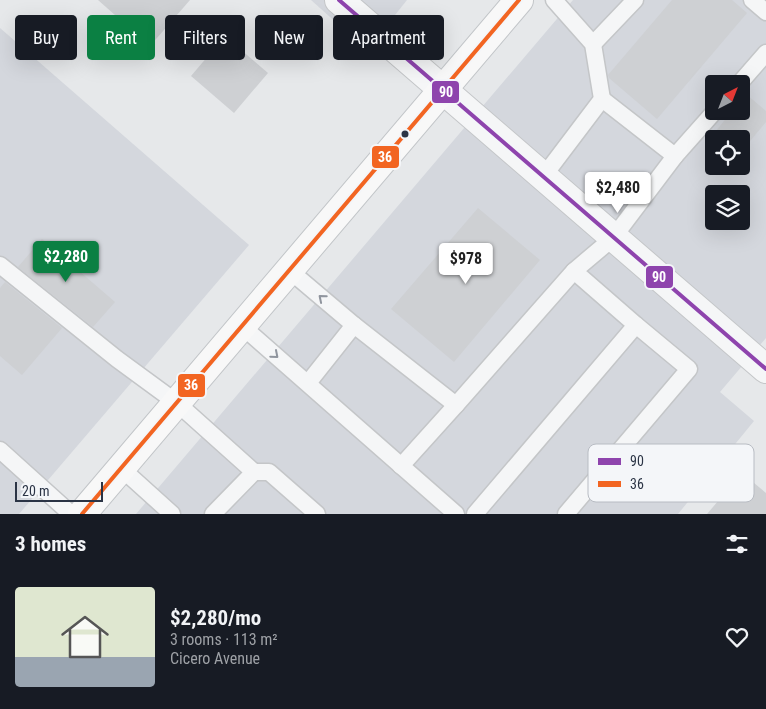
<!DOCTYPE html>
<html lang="en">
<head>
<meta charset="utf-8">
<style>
  body { margin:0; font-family:"Roboto Condensed",sans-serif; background:#242831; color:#f1f3f6; height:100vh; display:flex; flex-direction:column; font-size:19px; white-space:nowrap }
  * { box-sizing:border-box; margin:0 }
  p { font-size:16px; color:#9ea1a6 }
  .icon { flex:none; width:28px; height:28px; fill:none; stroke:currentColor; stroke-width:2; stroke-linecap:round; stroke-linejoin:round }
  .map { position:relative; height:514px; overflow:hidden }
  .sheet { display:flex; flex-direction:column; background:#171b24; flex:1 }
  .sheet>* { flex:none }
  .guide { position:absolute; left:15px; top:15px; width:500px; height:45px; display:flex; gap:10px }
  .needle { width:32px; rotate:42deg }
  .buttons { position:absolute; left:705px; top:75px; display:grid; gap:10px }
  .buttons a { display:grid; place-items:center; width:45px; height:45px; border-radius:5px; background:#171b24; box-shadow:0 5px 20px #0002; font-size:25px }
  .scale { position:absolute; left:15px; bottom:12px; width:88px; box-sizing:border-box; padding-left:5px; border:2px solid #2b3445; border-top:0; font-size:14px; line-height:18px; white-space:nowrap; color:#2b3445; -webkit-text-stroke:4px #f4f6f9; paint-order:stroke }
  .price { position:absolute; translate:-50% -42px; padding:0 11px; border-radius:5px; background:#fff; color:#222; font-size:16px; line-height:32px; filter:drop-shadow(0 1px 2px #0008) }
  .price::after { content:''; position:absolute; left:50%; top:30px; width:15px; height:11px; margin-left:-8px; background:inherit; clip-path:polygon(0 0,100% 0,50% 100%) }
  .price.selected { background:#0b8043; color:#fff }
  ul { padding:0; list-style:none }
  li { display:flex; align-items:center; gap:15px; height:125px; padding:0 15px }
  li+li { border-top:1px solid #363941 }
  li span { display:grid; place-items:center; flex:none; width:140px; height:100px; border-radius:5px; color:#555 }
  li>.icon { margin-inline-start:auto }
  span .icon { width:60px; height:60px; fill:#fffc; stroke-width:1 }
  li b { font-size:21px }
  h2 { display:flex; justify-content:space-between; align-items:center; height:60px; padding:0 15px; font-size:21px }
  .chip { padding:0 18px; border-radius:5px; background:#171b24; box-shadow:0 5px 20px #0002; font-size:18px; line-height:45px }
  .chip.selected { background:#0b8043; color:#fff }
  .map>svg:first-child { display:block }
  .built { fill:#d4d7dd; fill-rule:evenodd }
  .building { fill:#ced0d3 }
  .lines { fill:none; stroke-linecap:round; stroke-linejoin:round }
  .service-casing { stroke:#c4c6c8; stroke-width:19 }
  .minor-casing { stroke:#c4c6c8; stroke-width:30 }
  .primary-casing { stroke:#c2c5c8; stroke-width:30 }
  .service { stroke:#f5f6f7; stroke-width:16 }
  .minor { stroke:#f5f6f7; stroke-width:28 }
  .primary { stroke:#f8f8f8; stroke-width:28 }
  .bus-1-casing { stroke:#f4f6f9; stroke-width:8 }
  .bus-2-casing { stroke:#f4f6f9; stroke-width:8 }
  .bus-1 { stroke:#8e44ad; stroke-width:4 }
  .bus-2 { stroke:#f26522; stroke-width:4 }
  .oneway { stroke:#90959e }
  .bus-dot { fill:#2b3445; stroke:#f4f6f9; stroke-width:2 }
  .key { fill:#f4f6f9; stroke:#b8bcc3; stroke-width:1 }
  .key-label { font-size:14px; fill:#2b3445 }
  .line-badge { stroke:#f4f6f9; stroke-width:2 }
  .badge-label { font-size:14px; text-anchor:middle; font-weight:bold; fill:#fff }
</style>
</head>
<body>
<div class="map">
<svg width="766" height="514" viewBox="0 0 766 514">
  <rect width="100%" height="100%" fill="#e6e8ea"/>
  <g class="built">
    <polygon points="311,0 407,0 367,50"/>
    <path d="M 573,0 L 766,0 L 766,338 L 720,392 L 754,421 L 678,514 L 136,514 ZM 714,84 L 741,84 L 741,111 L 714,111 ZM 714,139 L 741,139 L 741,166 L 714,166 ZM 714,194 L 741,194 L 741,221 L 714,221 Z"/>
    <polygon points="0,28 249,245 19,514 0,514"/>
  </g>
  <g class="building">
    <polygon points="98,0 190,0 150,46"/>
    <polygon points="672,0 732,0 747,13 657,119 609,78 608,75"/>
    <polygon points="225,36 268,73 234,113 191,76"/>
    <polygon points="746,94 766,111 766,122 741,152 741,139 714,139 714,148 707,142 732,111 741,111 741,100"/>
    <polygon points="478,208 540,260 454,362 391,309"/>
    <polygon points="42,239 115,302 93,327 18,267"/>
    <polygon points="5,282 62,328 22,375 0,356 0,288"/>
    <polygon points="742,473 766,493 766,514 707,514"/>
  </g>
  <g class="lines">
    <defs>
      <g id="service">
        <polyline points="752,0 766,12"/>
        <polyline points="593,44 635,0"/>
        <polyline points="739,84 766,53"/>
        <polyline points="675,156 715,111"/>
        <polyline points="543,177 602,99 593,44 554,0"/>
        <polyline points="0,265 117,359 177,403 254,472 213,514"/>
        <polyline points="289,270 354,325"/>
        <polyline points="242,326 456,514"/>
        <polyline points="308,383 354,325 456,405 574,271"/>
        <polyline points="0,450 71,514"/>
        <polyline points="401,466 456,405"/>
        <polyline points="121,468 172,514"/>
        <polyline points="254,472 269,472 317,514"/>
        <polyline points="475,514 636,325 574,271 613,238 675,156 602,99"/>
        <polyline points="566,514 689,369 636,325"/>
      </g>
      <polyline id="minor" points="339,0 766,369"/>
      <polyline id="primary" points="82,514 519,0"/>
    </defs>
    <use href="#service" class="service-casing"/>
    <use href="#minor" class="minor-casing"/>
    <use href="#primary" class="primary-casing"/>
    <use href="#service" class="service"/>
    <use href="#minor" class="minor"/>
    <use href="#primary" class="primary"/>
    <defs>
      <polyline id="bus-1" points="339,0 766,369"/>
      <polyline id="bus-2" points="82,514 519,0"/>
    </defs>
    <use href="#bus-1" class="bus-1-casing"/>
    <use href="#bus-2" class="bus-2-casing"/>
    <use href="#bus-1" class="bus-1"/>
    <use href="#bus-2" class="bus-2"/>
  </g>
  <defs><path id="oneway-chevron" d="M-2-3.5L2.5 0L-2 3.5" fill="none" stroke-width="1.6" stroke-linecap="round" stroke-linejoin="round" transform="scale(1.25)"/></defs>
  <g class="oneway">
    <use href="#oneway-chevron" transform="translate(322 298) rotate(-140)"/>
    <use href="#oneway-chevron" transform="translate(275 355) rotate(41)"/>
  </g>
  <circle class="bus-dot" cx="405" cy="134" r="4.5"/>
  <rect x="588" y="444" width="166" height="58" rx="8" class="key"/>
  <rect x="598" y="458" width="23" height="7" fill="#8e44ad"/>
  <rect x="598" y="481" width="23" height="6" fill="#f26522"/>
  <g class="key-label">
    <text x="630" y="466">90</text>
    <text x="630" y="489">36</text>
  </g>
  <g class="line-badge">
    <rect x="431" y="80" width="29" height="24" rx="5" fill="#8e44ad"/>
    <rect x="371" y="145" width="29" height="24" rx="5" fill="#f26522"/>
    <rect x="645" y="265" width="29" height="24" rx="5" fill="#8e44ad"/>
    <rect x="177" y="373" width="29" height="25" rx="5" fill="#f26522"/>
  </g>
  <g class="badge-label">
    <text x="446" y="97">90</text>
    <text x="385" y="162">36</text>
    <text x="659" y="282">90</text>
    <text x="191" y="390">36</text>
  </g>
</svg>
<div class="buttons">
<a><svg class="needle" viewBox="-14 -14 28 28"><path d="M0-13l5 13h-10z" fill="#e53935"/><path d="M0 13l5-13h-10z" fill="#9ea1a6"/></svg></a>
<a><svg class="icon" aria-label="locate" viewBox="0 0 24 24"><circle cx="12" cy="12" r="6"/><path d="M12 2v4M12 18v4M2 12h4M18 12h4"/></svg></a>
<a><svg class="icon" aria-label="layers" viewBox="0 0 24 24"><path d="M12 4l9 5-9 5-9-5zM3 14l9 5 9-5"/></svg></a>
</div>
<div class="scale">20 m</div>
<b class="price" style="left:618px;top:214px">$2,480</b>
<b class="price selected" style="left:66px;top:283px">$2,280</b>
<b class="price" style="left:466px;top:285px">$978</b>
<div class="guide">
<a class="chip">Buy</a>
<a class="chip selected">Rent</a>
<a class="chip">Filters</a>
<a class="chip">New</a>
<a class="chip">Apartment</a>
</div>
</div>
<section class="sheet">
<h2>3 homes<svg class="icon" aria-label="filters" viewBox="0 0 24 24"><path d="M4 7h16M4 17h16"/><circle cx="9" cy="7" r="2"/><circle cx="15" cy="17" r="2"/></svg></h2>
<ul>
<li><span style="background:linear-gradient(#dfe7d0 70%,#9aa5b1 0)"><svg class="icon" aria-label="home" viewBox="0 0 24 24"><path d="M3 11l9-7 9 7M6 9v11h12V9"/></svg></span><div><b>$2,280/mo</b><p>3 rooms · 113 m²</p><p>Cicero Avenue</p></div><svg class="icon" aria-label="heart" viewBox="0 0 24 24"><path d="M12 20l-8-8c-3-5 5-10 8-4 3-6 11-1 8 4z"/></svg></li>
</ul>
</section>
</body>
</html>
